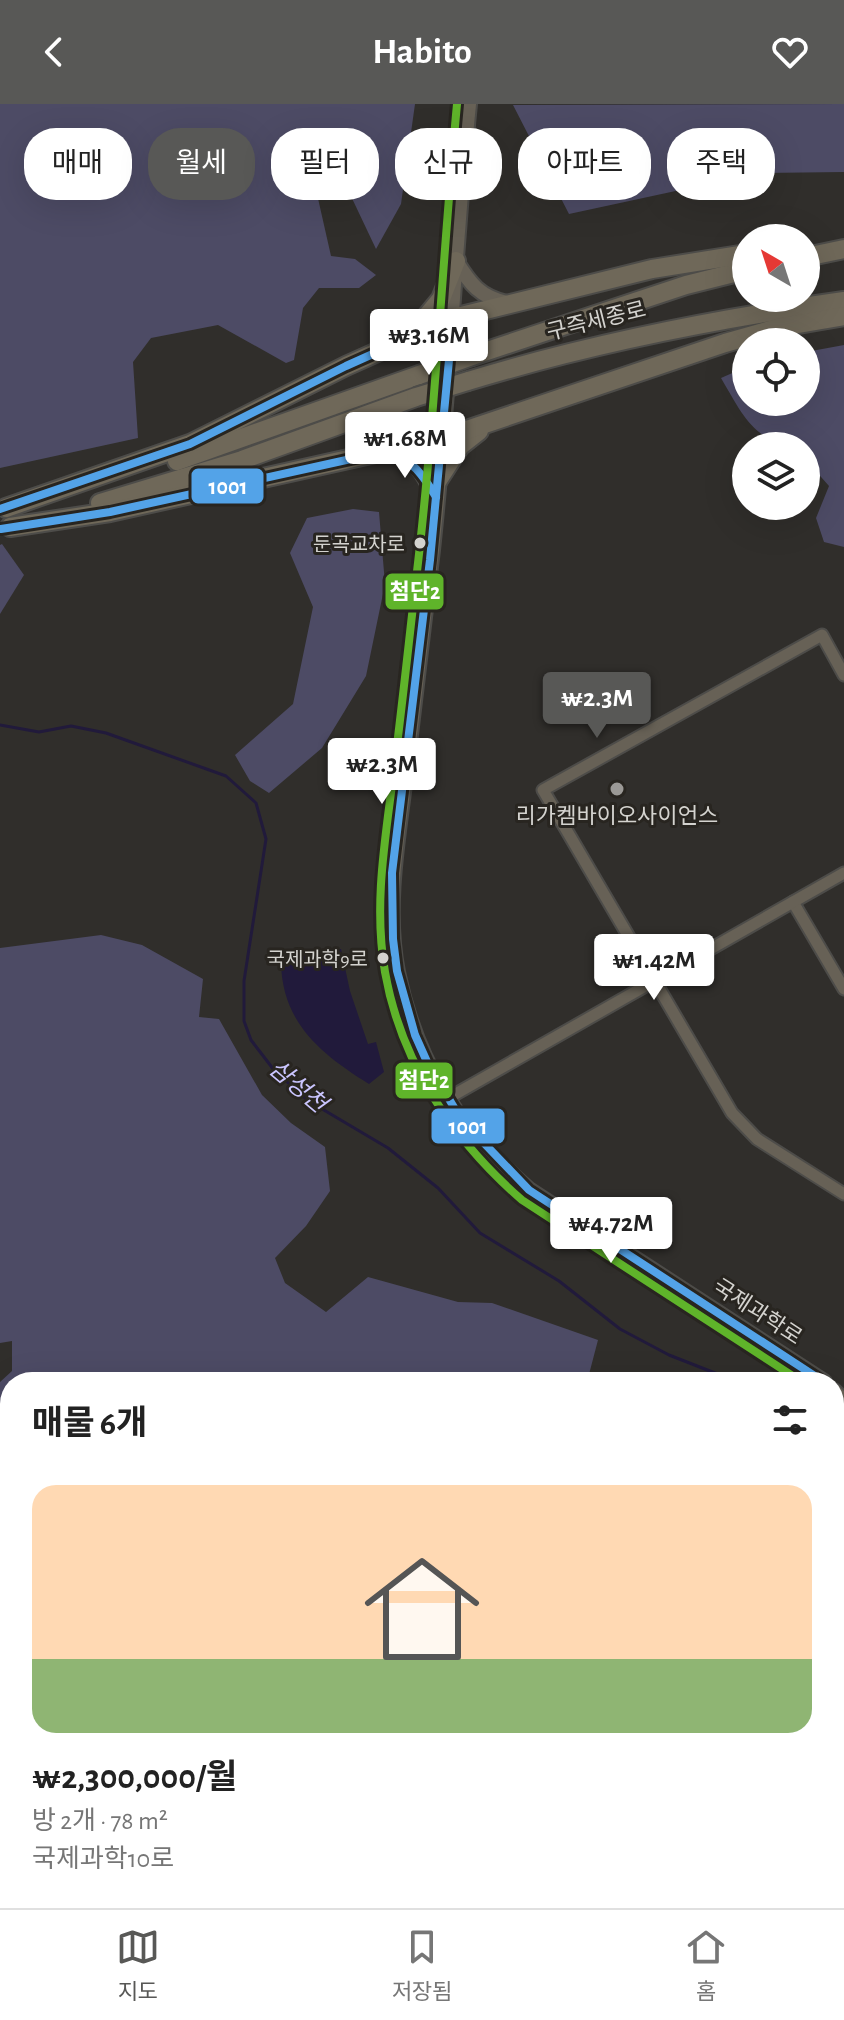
<!DOCTYPE html>
<html lang="ko">
<head>
<meta charset="utf-8">
<style>
  body { margin:0; font-family:"Alegreya Sans","Noto Sans KR",sans-serif; background:#f6f6f6; color:#222; height:100vh; display:flex; flex-direction:column; font-size:30px; white-space:nowrap }
  * { box-sizing:border-box; margin:0 }
  p { font-size:26px; color:#767676 }
  .icon { flex:none; width:44px; height:44px; fill:none; stroke:currentColor; stroke-width:2; stroke-linecap:round; stroke-linejoin:round }
  .map { position:relative; flex:1; overflow:hidden }
  .side { position:absolute; left:0px; top:1268px; width:844px; height:536px; display:flex; flex-direction:column; background:#fff; border-radius:32px 32px 0 0; box-shadow:0 8px 32px #0002 }
  .side>* { flex:none }
  .banner { position:absolute; left:24px; top:24px; width:796px; height:72px; display:flex; gap:16px }
  .needle { width:52px; rotate:321deg }
  .controls { position:absolute; left:732px; top:120px; display:grid; gap:16px }
  .controls a { display:grid; place-items:center; width:88px; height:88px; border-radius:50%; background:#fff; box-shadow:0 8px 32px #0002; font-size:40px }
  .price { position:absolute; translate:-50% -68px; padding:0 18px; border-radius:8px; background:#fff; color:#222; font-size:26px; line-height:52px; filter:drop-shadow(0 2px 4px #0008) }
  .price::after { content:''; position:absolute; left:50%; top:48px; width:24px; height:18px; margin-left:-12px; background:inherit; clip-path:polygon(0 0,100% 0,50% 100%) }
  .price.selected { background:#585856; color:#fff }
  ul { padding:0; list-style:none }
  li { display:grid; align-content:center; gap:16px; height:424px; padding:0 32px }
  li span { display:grid; place-items:center; height:248px; border-radius:24px; color:#555 }
  li>.icon { margin-inline-start:auto }
  span .icon { width:144px; height:144px; fill:#fffc; stroke-width:1 }
  li b { font-size:34px }
  h2 { display:flex; justify-content:space-between; align-items:center; height:96px; padding:0 32px; font-size:34px }
  .pill { padding:0 28px; border-radius:32px; background:#fff; box-shadow:0 8px 32px #0002; font-size:28px; line-height:72px }
  .pill.selected { background:#585856; color:#fff }
  header { display:flex; justify-content:space-between; align-items:center; height:104px; padding:0 32px; background:#585856; color:#fff; font-size:36px; font-weight:600 }
  .dock { display:flex; justify-content:space-around; align-items:center; height:112px; border-top:2px solid #e0e0e0; background:#fff; font-size:22px; color:#767676 }
  .dock a { display:grid; justify-items:center; gap:4px }
  .dock .selected { color:#585856 }
  .map>svg:first-child { display:block }
  .green { fill:#4d4b65 }
  .water { fill:#211a3b }
  .lines { fill:none; stroke-linecap:round; stroke-linejoin:round }
  .stream { stroke:#211a3b; stroke-width:3 }
  .minor-casing { stroke:#4d4c49; stroke-width:15 }
  .tertiary-casing { stroke:#4d4c49; stroke-width:18 }
  .secondary-casing { stroke:#4d4c49; stroke-width:20 }
  .trunk-casing { stroke:#4d4c49; stroke-width:22 }
  .minor { stroke:#676156; stroke-width:11 }
  .tertiary { stroke:#676156; stroke-width:14 }
  .secondary { stroke:#696356; stroke-width:16 }
  .trunk { stroke:#6f6859; stroke-width:18 }
  .trunk-bridge-casing { stroke:#4d4c49; stroke-width:22; stroke-linecap:butt }
  .trunk-bridge { stroke:#6f6859; stroke-width:18 }
  .bus-1-casing { stroke:#282520; stroke-width:14 }
  .bus-2-casing { stroke:#282520; stroke-width:14 }
  .bus-1 { stroke:#53a3e8; stroke-width:8 }
  .bus-2 { stroke:#5fb42a; stroke-width:8 }
  .bus-dot { fill:#d4d3cf; stroke:#282520; stroke-width:3 }
  .poi-dot { fill:#9b9996; stroke:#282520; stroke-width:3 }
  .labels { text-anchor:middle; stroke-width:6; stroke-linejoin:round; paint-order:stroke }
  .bus-label { font-size:20px; fill:#d4d3cf; stroke:#282520; text-anchor:end }
  .street-label { font-size:22px; fill:#d4d3cf; stroke:#282520 }
  .poi-label { font-size:22px; fill:#d4d3cf; stroke:#282520 }
  .water-label { font-size:24px; font-style:italic; fill:#cac5fe; stroke:#282520 }
  .line-badge { stroke:#282520; stroke-width:3 }
  .badge-label { font-size:22px; text-anchor:middle; font-weight:bold; fill:#fff }
</style>
</head>
<body>
<header><svg class="icon" aria-label="back" viewBox="0 0 24 24"><path d="M15 5l-7 7 7 7"/></svg>Habito<svg class="icon" aria-label="heart" viewBox="0 0 24 24"><path d="M12 20l-8-8c-3-5 5-10 8-4 3-6 11-1 8 4z"/></svg></header>
<div class="map">
<svg width="844" height="1804" viewBox="0 0 844 1804">
  <rect width="100%" height="100%" fill="#302e2b"/>
  <g class="green">
    <polygon points="0,0 415,0 401,100 376,145 340,69 320,71 317,90 331,152 355,155 376,171 359,184 319,184 303,204 294,256 286,259 218,221 151,234 133,258 138,334 0,364"/>
    <polygon points="844,0 844,68 759,69 569,110 513,1"/>
    <path d="M 844,241 L 844,443 L 824,438 L 816,414 L 829,382 L 806,356 L 806,342 C 755,342 744,313 721,274 L 746,263 L 746,298 L 806,298 L 806,248 Z"/>
    <polygon points="353,405 379,408 385,480 366,572 322,644 269,689 250,677 235,651 293,600 313,503 290,449 307,414"/>
    <polygon points="2,440 24,471 0,510 0,441"/>
    <polygon points="101,831 142,841 203,875 199,913 219,915 262,991 291,1019 325,1043 330,1087 306,1122 275,1154 285,1179 326,1208 368,1173 458,1198 492,1199 598,1236 587,1278 10,1278 10,1304 0,1312 0,1278 12,1267 12,1237 0,1239 0,844"/>
    <polygon points="10,1348 10,1421 0,1426 0,1364"/>
    <polygon points="10,1661 10,1794 53,1794 53,1804 0,1804 0,1664"/>
    <polygon points="834,1664 844,1672 844,1804 490,1804 495,1794 834,1794"/>
  </g>
  <path class="water" d="M 341,845 L 350,887 L 368,940 L 376,938 L 384,968 L 369,980 C 321,950 282,919 281,858 L 290,849 Z"/>
  <g class="lines">
    <g class="stream">
      <polyline points="0,621 39,628 71,622 106,629 226,672 256,699 266,735 244,877 244,917 251,936 274,966 307,996 388,1044 438,1084 480,1129 559,1177 620,1225 669,1251 738,1278"/>
      <polyline points="834,1443 844,1465"/>
    </g>
    <defs>
      <g id="minor">
        <polyline points="844,571 822,531 543,686 732,1009 757,1035 844,1090"/>
        <polyline points="793,798 844,885"/>
        <polyline points="445,996 844,769"/>
      </g>
      <g id="tertiary">
        <path d="M 469,0 C 454,149 448,298 432,446 C 423,525 413,603 404,681 C 396,741 385,808 397,868 C 416,960 458,1025 529,1086 L 824,1278"/>
        <path d="M 456,157 C 470,180 480,193 507,199"/>
        <path d="M 386,349 C 417,352 421,368 435,392"/>
        <polyline points="834,1287 844,1297"/>
      </g>
      <g id="secondary">
        <polyline points="834,1589 844,1585"/>
        <polyline points="388,1804 399,1794"/>
      </g>
      <g id="trunk">
        <polyline points="806,153 844,145"/>
        <polyline points="416,225 441,195 456,157"/>
        <polyline points="472,252 686,181 746,166"/>
        <path d="M 468,277 C 593,239 714,215 844,197"/>
        <polyline points="177,357 419,271"/>
        <polyline points="438,376 460,342 479,327"/>
        <polyline points="100,399 242,356 416,293"/>
        <polyline points="6,404 190,340 346,262 453,214 652,165 746,150"/>
        <polyline points="10,423 110,408 443,334 725,239 781,223 844,212"/>
      </g>
    </defs>
    <use href="#minor" class="minor-casing"/>
    <use href="#tertiary" class="tertiary-casing"/>
    <use href="#secondary" class="secondary-casing"/>
    <use href="#trunk" class="trunk-casing"/>
    <use href="#minor" class="minor"/>
    <use href="#tertiary" class="tertiary"/>
    <use href="#secondary" class="secondary"/>
    <use href="#trunk" class="trunk"/>
    <defs>
      <g id="trunk-bridge">
        <polyline points="419,271 472,252"/>
        <polyline points="416,293 468,277"/>
      </g>
    </defs>
    <use href="#trunk-bridge" class="trunk-bridge-casing"/>
    <use href="#trunk-bridge" class="trunk-bridge"/>
    <defs>
      <g id="bus-1">
        <polyline points="0,405 190,340 346,262 453,214 430,456 392,769 393,835 397,867 415,931 428,960 461,1015 529,1086 824,1278"/>
        <path d="M 1,425 L 110,408 L 378,349 C 411,353 420,366 436,393"/>
      </g>
      <path id="bus-2" d="M 457,0 C 442,159 435,318 416,476 C 408,545 401,613 392,681 C 384,743 374,805 385,868 C 401,959 453,1036 522,1096 L 802,1278"/>
    </defs>
    <use href="#bus-1" class="bus-1-casing"/>
    <use href="#bus-2" class="bus-2-casing"/>
    <use href="#bus-1" class="bus-1"/>
    <use href="#bus-2" class="bus-2"/>
  </g>
  <g class="bus-dot">
    <circle cx="420" cy="439" r="7"/>
    <circle cx="383" cy="854" r="7"/>
  </g>
  <circle class="poi-dot" cx="617" cy="685" r="8"/>
  <g class="labels">
    <g class="bus-label">
      <text x="405" y="447">둔곡교차로</text>
      <text x="368" y="862">국제과학9로</text>
    </g>
    <g class="street-label">
      <text transform="translate(596 216) rotate(-14)" y="8">구즉세종로</text>
      <text transform="translate(758 1207) rotate(33)" y="8">국제과학로</text>
    </g>
    <g class="poi-label">
      <text x="617" y="719">리가켐바이오사이언스</text>
    </g>
    <g class="water-label">
      <text transform="translate(298 982) rotate(40)" y="8">삼성천</text>
    </g>
  </g>
  <g class="line-badge">
    <rect x="190" y="363" width="75" height="38" rx="8" fill="#53a3e8"/>
    <rect x="384" y="468" width="61" height="39" rx="8" fill="#5fb42a"/>
    <rect x="394" y="957" width="60" height="39" rx="8" fill="#5fb42a"/>
    <rect x="430" y="1003" width="76" height="38" rx="8" fill="#53a3e8"/>
  </g>
  <g class="badge-label">
    <text x="228" y="390">1001</text>
    <text x="415" y="495">첨단2</text>
    <text x="424" y="984">첨단2</text>
    <text x="468" y="1030">1001</text>
  </g>
</svg>
<div class="controls">
<a><svg class="needle" viewBox="-14 -14 28 28"><path d="M0-13l5 13h-10z" fill="#e53935"/><path d="M0 13l5-13h-10z" fill="#767676"/></svg></a>
<a><svg class="icon" aria-label="locate" viewBox="0 0 24 24"><circle cx="12" cy="12" r="6"/><path d="M12 2v4M12 18v4M2 12h4M18 12h4"/></svg></a>
<a><svg class="icon" aria-label="layers" viewBox="0 0 24 24"><path d="M12 4l9 5-9 5-9-5zM3 14l9 5 9-5"/></svg></a>
</div>
<b class="price" style="left:429px;top:273px">₩3.16M</b>
<b class="price" style="left:405px;top:376px">₩1.68M</b>
<b class="price selected" style="left:597px;top:636px">₩2.3M</b>
<b class="price" style="left:382px;top:702px">₩2.3M</b>
<b class="price" style="left:654px;top:898px">₩1.42M</b>
<b class="price" style="left:611px;top:1161px">₩4.72M</b>
<div class="banner">
<a class="pill">매매</a>
<a class="pill selected">월세</a>
<a class="pill">필터</a>
<a class="pill">신규</a>
<a class="pill">아파트</a>
<a class="pill">주택</a>
</div>
<section class="side">
<h2>매물 6개<svg class="icon" aria-label="filters" viewBox="0 0 24 24"><path d="M4 7h16M4 17h16"/><circle cx="9" cy="7" r="2"/><circle cx="15" cy="17" r="2"/></svg></h2>
<ul>
<li><span style="background:linear-gradient(#ffd9b3 70%,#8fb573 0)"><svg class="icon" aria-label="home" viewBox="0 0 24 24"><path d="M3 11l9-7 9 7M6 9v11h12V9"/></svg></span><div><b>₩2,300,000/월</b><p>방 2개 · 78 m²</p><p>국제과학10로</p></div></li>
</ul>
</section>
</div>
<nav class="dock">
<a class="selected"><svg class="icon" aria-label="map" viewBox="0 0 24 24"><path d="M3 6l6-2 6 2 6-2v14l-6 2-6-2-6 2zM9 4v14M15 6v14"/></svg>지도</a>
<a><svg class="icon" aria-label="saved" viewBox="0 0 24 24"><path d="M7 4h10v16l-5-4-5 4z"/></svg>저장됨</a>
<a><svg class="icon" aria-label="home" viewBox="0 0 24 24"><path d="M3 11l9-7 9 7M6 9v11h12V9"/></svg>홈</a>
</nav>
</body>
</html>
